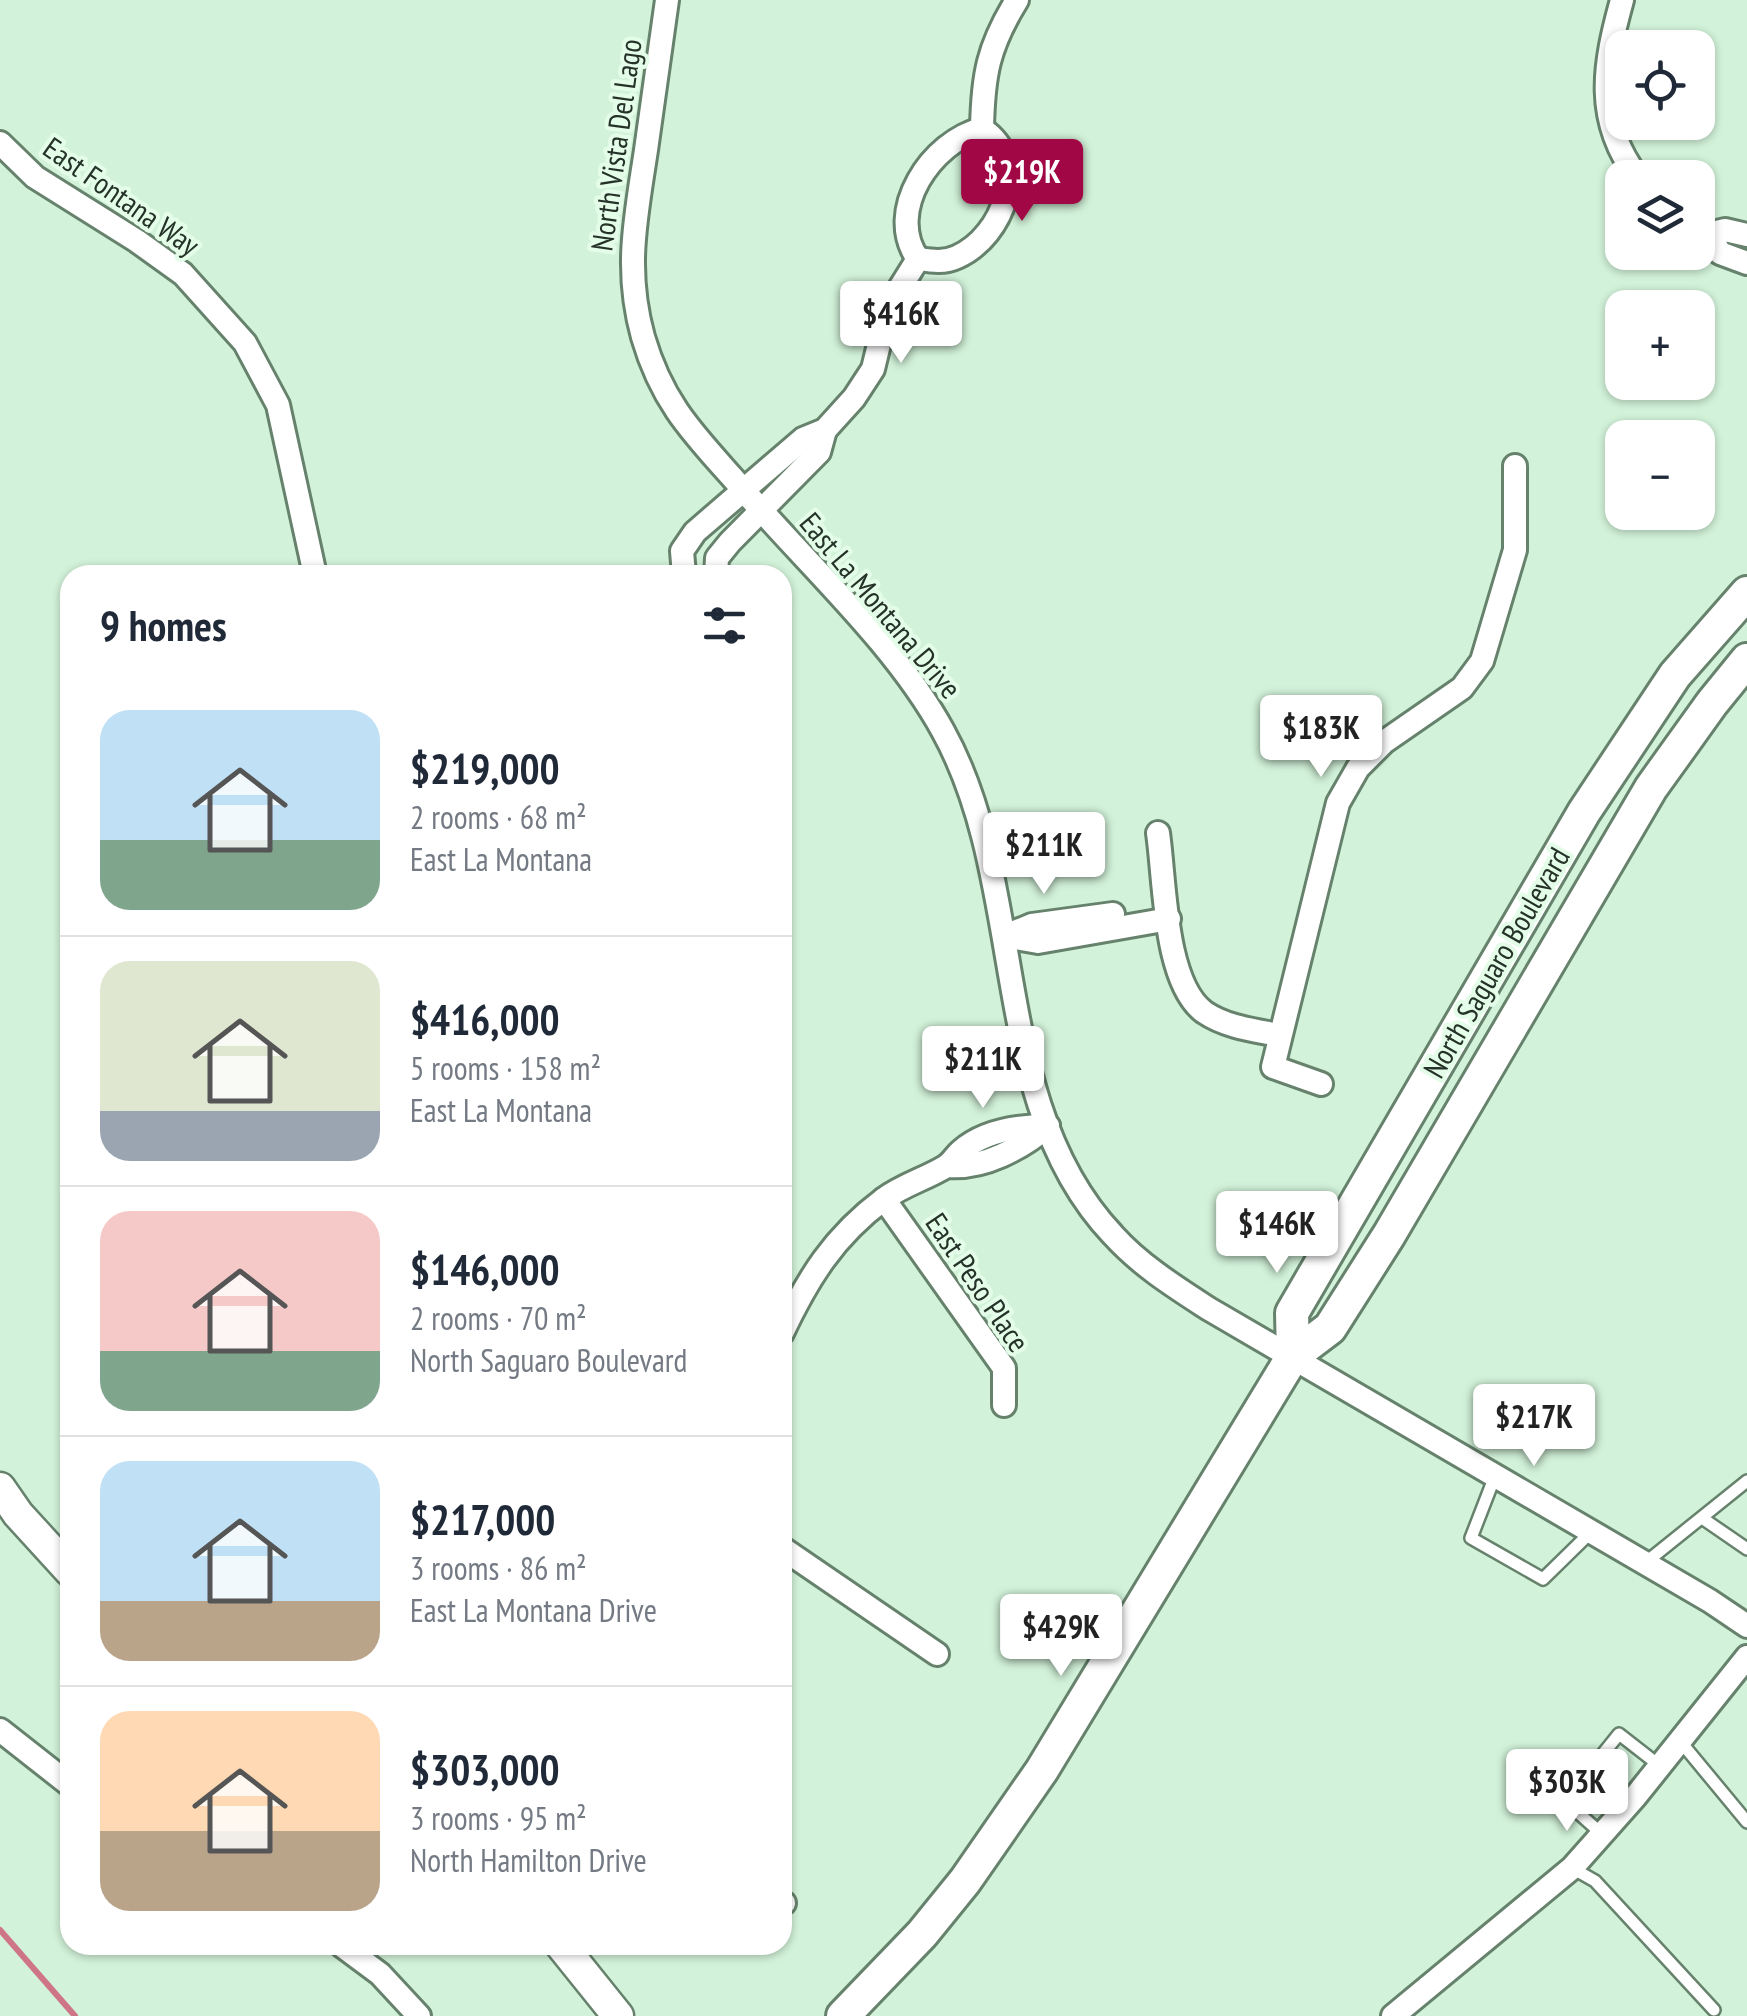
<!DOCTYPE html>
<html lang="en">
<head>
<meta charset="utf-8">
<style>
  body { margin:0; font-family:"PT Sans Narrow",sans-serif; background:#f6f6f7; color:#1f2937; height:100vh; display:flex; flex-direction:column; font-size:38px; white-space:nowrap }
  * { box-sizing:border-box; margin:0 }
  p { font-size:32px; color:#747a83 }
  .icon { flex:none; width:55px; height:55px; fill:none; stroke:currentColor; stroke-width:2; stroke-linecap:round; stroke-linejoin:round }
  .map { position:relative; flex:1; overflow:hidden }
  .side { position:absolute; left:60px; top:565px; width:732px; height:1390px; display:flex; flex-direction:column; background:#fff; border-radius:30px; box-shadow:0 2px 8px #0004 }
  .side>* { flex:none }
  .fabs { position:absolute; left:1605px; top:30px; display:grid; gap:20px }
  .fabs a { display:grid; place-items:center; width:110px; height:110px; border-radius:20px; background:#fff; box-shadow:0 2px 8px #0004; font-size:50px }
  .price { position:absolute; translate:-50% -85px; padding:0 22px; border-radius:10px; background:#fff; color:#222; font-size:32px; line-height:65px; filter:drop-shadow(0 2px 5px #0008) }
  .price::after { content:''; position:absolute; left:50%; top:60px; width:30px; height:22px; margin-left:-15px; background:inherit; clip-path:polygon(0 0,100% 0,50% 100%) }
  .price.selected { background:#a10645; color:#fff }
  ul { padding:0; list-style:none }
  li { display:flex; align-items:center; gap:30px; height:250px; padding:0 40px }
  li+li { border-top:2px solid #e0e1e3 }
  li span { display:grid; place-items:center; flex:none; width:280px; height:200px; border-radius:30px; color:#555 }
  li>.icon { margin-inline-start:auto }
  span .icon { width:120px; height:120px; fill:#fffc; stroke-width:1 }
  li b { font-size:42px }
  h2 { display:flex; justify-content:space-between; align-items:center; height:120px; padding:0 40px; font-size:42px }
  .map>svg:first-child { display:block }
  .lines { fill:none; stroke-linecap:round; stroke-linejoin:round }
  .stream { stroke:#cf7588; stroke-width:6 }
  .service-casing { stroke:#66826c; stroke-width:16 }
  .minor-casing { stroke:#66826c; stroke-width:28 }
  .tertiary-casing { stroke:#66826c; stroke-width:35 }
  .secondary-casing { stroke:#66826c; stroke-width:38 }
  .service { stroke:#fff; stroke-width:11 }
  .minor { stroke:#fff; stroke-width:22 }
  .tertiary { stroke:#fff; stroke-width:30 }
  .secondary { stroke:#fff; stroke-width:32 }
  .labels { text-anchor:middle; stroke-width:8; stroke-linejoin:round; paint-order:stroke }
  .street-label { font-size:30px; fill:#253228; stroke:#e4fde9 }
</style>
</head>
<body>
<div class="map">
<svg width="1747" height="2016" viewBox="0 0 1747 2016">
  <rect width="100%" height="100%" fill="#d2f2d9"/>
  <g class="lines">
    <polyline class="stream" points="0,1930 75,2016"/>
    <defs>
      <g id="service">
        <polyline points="1495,1476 1471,1538 1543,1579 1590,1533"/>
        <polyline points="1702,1518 1747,1549"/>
        <polyline points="1645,1563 1747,1481"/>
        <polyline points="1680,1741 1747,1822"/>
        <polyline points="1602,1834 1565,1801 1619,1734 1660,1766"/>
        <polyline points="1572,1868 1595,1881 1714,2010"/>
      </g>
      <g id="minor">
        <path d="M 667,0 C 660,50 653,100 646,150 C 636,217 624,269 643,337 C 664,409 699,439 746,493 C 810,567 896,645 943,731 C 1029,886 987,1102 1113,1235 C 1140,1265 1175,1287 1209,1309 L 1710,1601 L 1747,1626"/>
        <path d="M 1622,0 C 1604,65 1594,120 1638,178"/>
        <path d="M 982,129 C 983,75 988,47 1017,0"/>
        <polyline points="0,143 35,177 137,241 183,274 245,343 278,405 315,575"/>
        <polyline points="1747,235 1725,230 1709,234 1720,253 1747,263"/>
        <path d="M 918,259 C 932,261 944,263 957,257 C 1004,236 1031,161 982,129"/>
        <path d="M 918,259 C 884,211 932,141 982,129"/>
        <polyline points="684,575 682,551 695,532 803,439 825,430 854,398 873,369 888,307 918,259"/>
        <polyline points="716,575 717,558 730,542 819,452 825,430"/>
        <path d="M 1158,833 C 1165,881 1164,982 1204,1012 C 1226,1027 1253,1030 1279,1035"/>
        <polyline points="1005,936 1038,942 1169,919"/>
        <polyline points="1005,936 1032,925 1113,914"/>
        <polyline points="1321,1084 1273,1067 1338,803 1358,768 1384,742 1462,688 1482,661 1515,550 1515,466"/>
        <path d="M 948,1166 C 984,1169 1022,1148 1048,1126"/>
        <polyline points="884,1199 1004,1368 1004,1405"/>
        <path d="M 782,1333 C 808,1278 834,1236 884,1199 C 903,1185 925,1179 945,1167 C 952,1163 955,1156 961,1151 C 984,1131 1019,1126 1048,1126"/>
        <polyline points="782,1548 937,1654"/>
        <polyline points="0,1730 70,1785"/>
        <polyline points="782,1902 784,1903"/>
        <polyline points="341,1945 380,1974 419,2016"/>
        <polyline points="1393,2016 1572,1868 1635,1797 1747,1657"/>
      </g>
      <g id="tertiary">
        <polyline points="0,1488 18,1514 70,1571"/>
        <polyline points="561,1945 618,2016"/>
      </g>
      <g id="secondary">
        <polyline points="1293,1356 1292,1313 1584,812 1675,675 1747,593"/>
        <polyline points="843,2016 922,1934 965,1881 1042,1770 1293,1356 1330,1328 1389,1235 1651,788 1712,703 1747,660"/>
      </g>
    </defs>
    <use href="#service" class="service-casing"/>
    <use href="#minor" class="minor-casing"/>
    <use href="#tertiary" class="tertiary-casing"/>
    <use href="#secondary" class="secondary-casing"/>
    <use href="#service" class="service"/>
    <use href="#minor" class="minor"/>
    <use href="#tertiary" class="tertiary"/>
    <use href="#secondary" class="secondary"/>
  </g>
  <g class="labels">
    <g class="street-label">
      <text transform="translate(617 145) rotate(-82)" y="10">North Vista Del Lago</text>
      <text transform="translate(121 197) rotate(35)" y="10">East Fontana Way</text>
      <text transform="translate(880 606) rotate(50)" y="10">East La Montana Drive</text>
      <text transform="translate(1497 963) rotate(-60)" y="10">North Saguaro Boulevard</text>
      <text transform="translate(977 1283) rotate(56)" y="10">East Peso Place</text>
    </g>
  </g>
</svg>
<div class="fabs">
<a><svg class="icon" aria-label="locate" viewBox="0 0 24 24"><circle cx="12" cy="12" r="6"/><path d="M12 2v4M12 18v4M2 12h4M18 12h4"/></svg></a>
<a><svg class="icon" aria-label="layers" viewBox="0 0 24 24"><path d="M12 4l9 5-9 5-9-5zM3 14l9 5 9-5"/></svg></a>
<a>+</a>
<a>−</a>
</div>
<b class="price selected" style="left:1022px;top:224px">$219K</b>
<b class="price" style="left:901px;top:366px">$416K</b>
<b class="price" style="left:1321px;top:780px">$183K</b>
<b class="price" style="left:1044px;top:897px">$211K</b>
<b class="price" style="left:983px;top:1111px">$211K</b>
<b class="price" style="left:1277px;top:1276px">$146K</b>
<b class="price" style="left:1534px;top:1469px">$217K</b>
<b class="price" style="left:1061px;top:1679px">$429K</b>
<b class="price" style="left:1567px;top:1834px">$303K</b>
<section class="side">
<h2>9 homes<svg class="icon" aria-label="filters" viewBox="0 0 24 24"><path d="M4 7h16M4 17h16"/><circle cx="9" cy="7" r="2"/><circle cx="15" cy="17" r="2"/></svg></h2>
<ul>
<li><span style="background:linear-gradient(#bfe0f5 65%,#7fa58c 0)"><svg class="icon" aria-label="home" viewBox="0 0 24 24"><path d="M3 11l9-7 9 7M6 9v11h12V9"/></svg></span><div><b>$219,000</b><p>2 rooms · 68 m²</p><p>East La Montana</p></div></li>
<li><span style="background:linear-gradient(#dfe7d0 75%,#9aa5b1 0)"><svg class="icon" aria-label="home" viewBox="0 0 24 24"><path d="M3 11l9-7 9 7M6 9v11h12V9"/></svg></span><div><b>$416,000</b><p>5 rooms · 158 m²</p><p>East La Montana</p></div></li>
<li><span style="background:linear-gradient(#f6c9c9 70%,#7fa58c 0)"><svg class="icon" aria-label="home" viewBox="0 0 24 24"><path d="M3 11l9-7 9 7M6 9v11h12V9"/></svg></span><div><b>$146,000</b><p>2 rooms · 70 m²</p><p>North Saguaro Boulevard</p></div></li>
<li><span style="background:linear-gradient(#bfe0f5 70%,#b9a48a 0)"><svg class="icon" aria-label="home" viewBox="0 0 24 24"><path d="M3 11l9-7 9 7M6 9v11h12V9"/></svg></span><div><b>$217,000</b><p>3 rooms · 86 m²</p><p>East La Montana Drive</p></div></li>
<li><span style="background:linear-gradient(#ffd9b3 60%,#b9a48a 0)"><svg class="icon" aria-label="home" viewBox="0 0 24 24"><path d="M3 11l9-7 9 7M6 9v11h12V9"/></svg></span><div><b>$303,000</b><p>3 rooms · 95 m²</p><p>North Hamilton Drive</p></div></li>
</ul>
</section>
</div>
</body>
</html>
